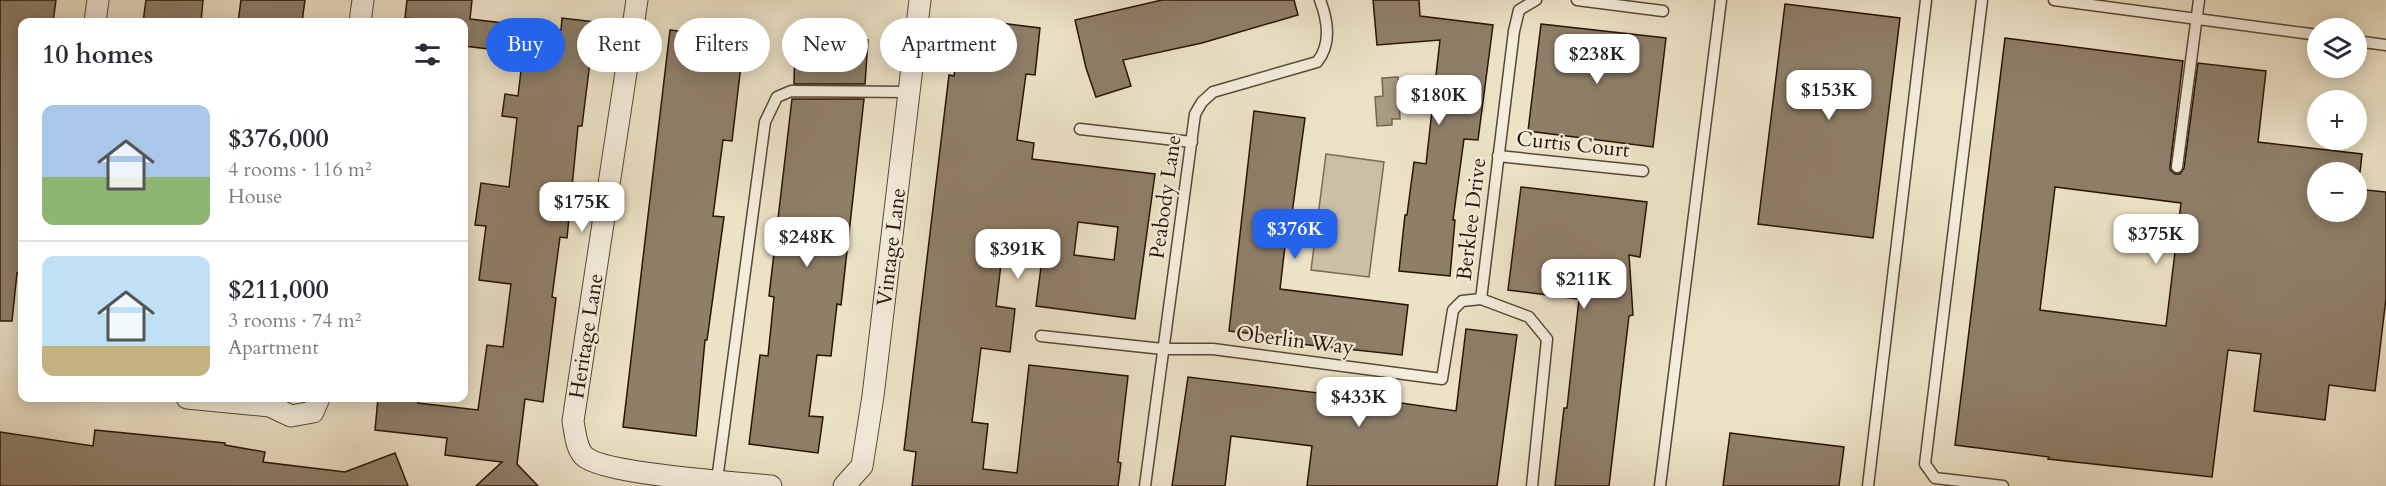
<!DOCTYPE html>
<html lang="en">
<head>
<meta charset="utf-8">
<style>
  body { margin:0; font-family:Cardo,serif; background:#f2f2f3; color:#2b2b33; height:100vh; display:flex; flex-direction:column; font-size:22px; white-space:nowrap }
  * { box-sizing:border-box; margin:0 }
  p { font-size:20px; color:#7c7c81 }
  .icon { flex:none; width:33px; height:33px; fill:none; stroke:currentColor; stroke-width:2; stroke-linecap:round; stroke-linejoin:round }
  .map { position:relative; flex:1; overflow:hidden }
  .side { position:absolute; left:18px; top:18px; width:450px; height:384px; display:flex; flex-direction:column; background:#fff; border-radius:12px; box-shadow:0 3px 15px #0003 }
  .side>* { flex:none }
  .top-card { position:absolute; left:486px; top:18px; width:570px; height:54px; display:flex; gap:12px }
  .controls { position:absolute; left:2307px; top:18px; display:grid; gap:12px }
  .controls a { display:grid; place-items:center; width:60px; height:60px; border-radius:50%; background:#fff; box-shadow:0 3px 15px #0003; font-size:30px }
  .price { position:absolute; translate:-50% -51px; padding:0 14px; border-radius:12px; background:#fff; color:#222; font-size:20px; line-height:39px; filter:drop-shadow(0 2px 3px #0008) }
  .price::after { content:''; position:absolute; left:50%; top:36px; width:18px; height:14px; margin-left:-9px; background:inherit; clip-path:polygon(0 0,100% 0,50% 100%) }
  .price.current { background:#2563eb; color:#fff }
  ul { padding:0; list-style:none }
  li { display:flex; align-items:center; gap:18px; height:150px; padding:0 24px }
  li+li { border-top:2px solid #e1e1e2 }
  li span { display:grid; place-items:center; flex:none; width:168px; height:120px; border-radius:12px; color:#555 }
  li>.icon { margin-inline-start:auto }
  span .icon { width:72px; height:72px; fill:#fffc; stroke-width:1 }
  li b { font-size:26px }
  h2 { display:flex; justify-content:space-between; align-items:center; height:72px; padding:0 24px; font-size:26px }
  .tag { padding:0 21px; border-radius:27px; background:#fff; box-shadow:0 3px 15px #0003; font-size:21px; line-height:54px }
  .tag.current { background:#2563eb; color:#fff }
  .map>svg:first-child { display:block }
  .green { fill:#cbc0a6; stroke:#7a6a55; stroke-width:1.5 }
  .water { fill:#a99c85; stroke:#756551; stroke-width:1.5 }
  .building { fill:#8e7f69; stroke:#281304; stroke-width:1.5; fill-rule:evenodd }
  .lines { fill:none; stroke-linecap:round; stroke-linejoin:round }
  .lane-casing { stroke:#594735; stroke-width:13 }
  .street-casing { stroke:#594735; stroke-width:23 }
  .lane { stroke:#f3eddb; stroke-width:10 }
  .street { stroke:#f3eddb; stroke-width:21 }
  .labels { text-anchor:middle; stroke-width:4.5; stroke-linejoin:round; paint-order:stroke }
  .street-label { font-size:21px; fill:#281304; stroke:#f3eddb }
</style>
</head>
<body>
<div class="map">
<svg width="2386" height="486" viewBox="0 0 2386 486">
  <rect width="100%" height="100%" fill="#ece3c7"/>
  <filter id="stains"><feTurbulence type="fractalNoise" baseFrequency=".00333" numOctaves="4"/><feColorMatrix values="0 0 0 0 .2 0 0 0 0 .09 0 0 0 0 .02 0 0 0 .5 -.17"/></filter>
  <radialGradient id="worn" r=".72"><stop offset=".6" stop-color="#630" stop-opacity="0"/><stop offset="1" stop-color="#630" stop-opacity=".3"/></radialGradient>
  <polygon class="green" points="1326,154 1384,162 1369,277 1311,270"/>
  <polygon class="water" points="1398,77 1400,119 1392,119 1392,125 1377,126 1375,97 1383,96 1382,78"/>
  <g class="building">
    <polygon points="0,0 56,0 53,22 22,22 22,265 21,274 17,273 12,321 0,321"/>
    <polygon points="146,0 203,0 201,22 143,22"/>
    <polygon points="241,0 305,0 302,22 238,22"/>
    <polygon points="407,0 472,0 470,19 561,30 562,18 595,22 582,126 578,126 567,238 560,237 552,297 556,298 543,402 525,399 517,464 538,486 476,486 502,462 445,455 447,438 375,430 378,398 419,398 418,403 478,410 487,345 503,347 511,284 479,280 486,226 475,225 481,183 509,187 517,118 502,116 505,94 518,96 522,62 496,59 497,50 464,46 464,22 425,22 426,20 405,18"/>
    <polygon points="1162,0 1294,0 1298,15 1202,43 1123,60 1131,86 1096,97 1086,68 1075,20"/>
    <polygon points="1373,0 1419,0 1420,16 1493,25 1478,140 1464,139 1453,220 1455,220 1450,276 1399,271 1405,215 1407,215 1414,162 1426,164 1440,40 1377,45"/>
    <polygon points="1785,4 1900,18 1873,238 1758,224"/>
    <path d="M 985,21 L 1040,28 L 1035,75 L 1026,74 L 1017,140 L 1034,143 L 1032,159 L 1155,174 L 1135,319 L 1036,306 L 1044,244 L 1004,239 L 996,306 L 1015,309 L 1010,352 L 981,348 L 972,422 L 988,424 L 983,469 L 1017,473 L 1029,365 L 1128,376 L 1118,462 L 1121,463 L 1118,486 L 912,486 L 916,452 L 904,450 L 949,75 L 954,76 L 960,30 L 984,33 ZM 1078,222 L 1118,227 L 1114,260 L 1074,255 Z"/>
    <polygon points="1541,24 1666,38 1653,147 1528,131"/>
    <polygon points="670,30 705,34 703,52 742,57 732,141 723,140 713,216 724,217 707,340 705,340 696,436 623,427"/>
    <polygon points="795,36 868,40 865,84 794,84"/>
    <path d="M 2005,38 L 2183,61 L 2170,166 L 2170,170 L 2175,174 L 2180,174 L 2184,168 L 2198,63 L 2266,71 L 2258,142 L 2362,154 L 2360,172 L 2318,172 L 2318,212 L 2356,212 L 2356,189 L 2386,192 L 2386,298 L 2375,391 L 2329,385 L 2325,420 L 2254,411 L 2261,354 L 2228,350 L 2212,477 L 2048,459 L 2049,457 L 1955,445 ZM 2055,187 L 2181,203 L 2166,326 L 2040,310 Z"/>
    <polygon points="792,99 864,99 841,305 837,304 831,356 817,355 809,416 823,417 818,453 749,444 760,355 768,356 774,297 769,296"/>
    <polygon points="1254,111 1305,118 1291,221 1288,220 1280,289 1408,305 1402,355 1291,343 1291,338 1229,331"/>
    <polygon points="1521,187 1647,202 1640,257 1629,255 1633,315 1629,316 1609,486 1555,486 1564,408 1567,408 1579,299 1508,290"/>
    <polygon points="1466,329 1517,335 1497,486 1307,486 1312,446 1231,436 1225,486 1172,486 1188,377 1318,393 1319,391 1456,411"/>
    <polygon points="95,430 225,443 225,445 265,452 263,462 345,472 395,453 408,486 0,486 0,432 93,446"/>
    <polygon points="1730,433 1844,447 1839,486 1723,486"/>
  </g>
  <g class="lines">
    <defs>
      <g id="lane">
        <polyline points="1577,0 1663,11"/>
        <polyline points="1982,0 1925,464 1935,478 2003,486"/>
        <polyline points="2054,0 2318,35"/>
        <polyline points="2356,41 2386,45"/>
        <polyline points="1080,129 1192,142"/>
        <polyline points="1498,156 1643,171"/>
        <polyline points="2177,167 2199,0"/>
        <polyline points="1481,299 1514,31 1519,10 1536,0"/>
        <polyline points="1041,336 1163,349 1213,349 1442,379 1453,310 1462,301 1481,299 1529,317 1547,339 1532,486"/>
        <polyline points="717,480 765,122 777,97 791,91 909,92"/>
        <path d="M 1145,486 L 1195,114 L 1202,102 L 1213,92 L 1317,62 C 1332,44 1328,21 1320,0"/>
        <polyline points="1660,486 1721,0"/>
        <polyline points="1868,486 1926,0"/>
      </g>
      <g id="street">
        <path d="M 637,0 L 573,421 C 575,432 576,448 584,456 C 602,474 739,483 771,486"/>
        <polyline points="95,22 98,0"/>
        <polyline points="360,22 363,0"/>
        <polyline points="187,398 270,406 291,416 313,412 319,398"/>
        <polyline points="844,486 862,466 873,396 920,0"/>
      </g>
    </defs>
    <use href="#lane" class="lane-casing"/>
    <use href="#street" class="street-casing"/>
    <use href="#lane" class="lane"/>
    <use href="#street" class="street"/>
  </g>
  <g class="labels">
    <g class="street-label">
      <text transform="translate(1573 144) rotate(6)" y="7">Curtis Court</text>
      <text transform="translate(1165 197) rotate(-82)" y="7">Peabody Lane</text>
      <text transform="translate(1471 219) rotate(-83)" y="7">Berklee Drive</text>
      <text transform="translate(891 247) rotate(-83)" y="7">Vintage Lane</text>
      <text transform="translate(586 336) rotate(-81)" y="7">Heritage Lane</text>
      <text transform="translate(1295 340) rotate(7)" y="7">Oberlin Way</text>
    </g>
  </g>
  <rect width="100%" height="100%" filter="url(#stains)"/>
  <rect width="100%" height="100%" fill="url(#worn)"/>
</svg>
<div class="controls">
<a><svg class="icon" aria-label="layers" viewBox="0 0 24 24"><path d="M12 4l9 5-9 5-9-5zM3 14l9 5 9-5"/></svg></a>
<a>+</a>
<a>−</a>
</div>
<b class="price" style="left:1597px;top:85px">$238K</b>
<b class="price" style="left:1829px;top:121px">$153K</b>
<b class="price" style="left:1439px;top:126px">$180K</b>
<b class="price" style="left:582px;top:233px">$175K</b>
<b class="price current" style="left:1295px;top:260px">$376K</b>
<b class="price" style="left:2156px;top:265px">$375K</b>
<b class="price" style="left:807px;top:268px">$248K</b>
<b class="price" style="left:1018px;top:280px">$391K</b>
<b class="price" style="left:1584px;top:310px">$211K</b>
<b class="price" style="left:1359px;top:428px">$433K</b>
<div class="top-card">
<a class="tag current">Buy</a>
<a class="tag">Rent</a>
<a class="tag">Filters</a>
<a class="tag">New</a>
<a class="tag">Apartment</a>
</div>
<section class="side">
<h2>10 homes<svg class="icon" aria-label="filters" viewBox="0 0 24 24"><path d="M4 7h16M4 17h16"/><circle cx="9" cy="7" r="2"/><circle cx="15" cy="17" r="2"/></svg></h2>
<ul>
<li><span style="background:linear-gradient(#a9c7e8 60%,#8fb573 0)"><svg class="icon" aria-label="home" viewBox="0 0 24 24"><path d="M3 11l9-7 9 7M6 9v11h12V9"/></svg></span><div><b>$376,000</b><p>4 rooms · 116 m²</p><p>House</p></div></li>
<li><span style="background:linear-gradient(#bfe0f5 75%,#c2b280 0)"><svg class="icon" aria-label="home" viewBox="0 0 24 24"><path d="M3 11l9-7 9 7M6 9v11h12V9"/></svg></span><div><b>$211,000</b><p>3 rooms · 74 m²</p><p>Apartment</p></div></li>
</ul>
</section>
</div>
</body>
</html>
